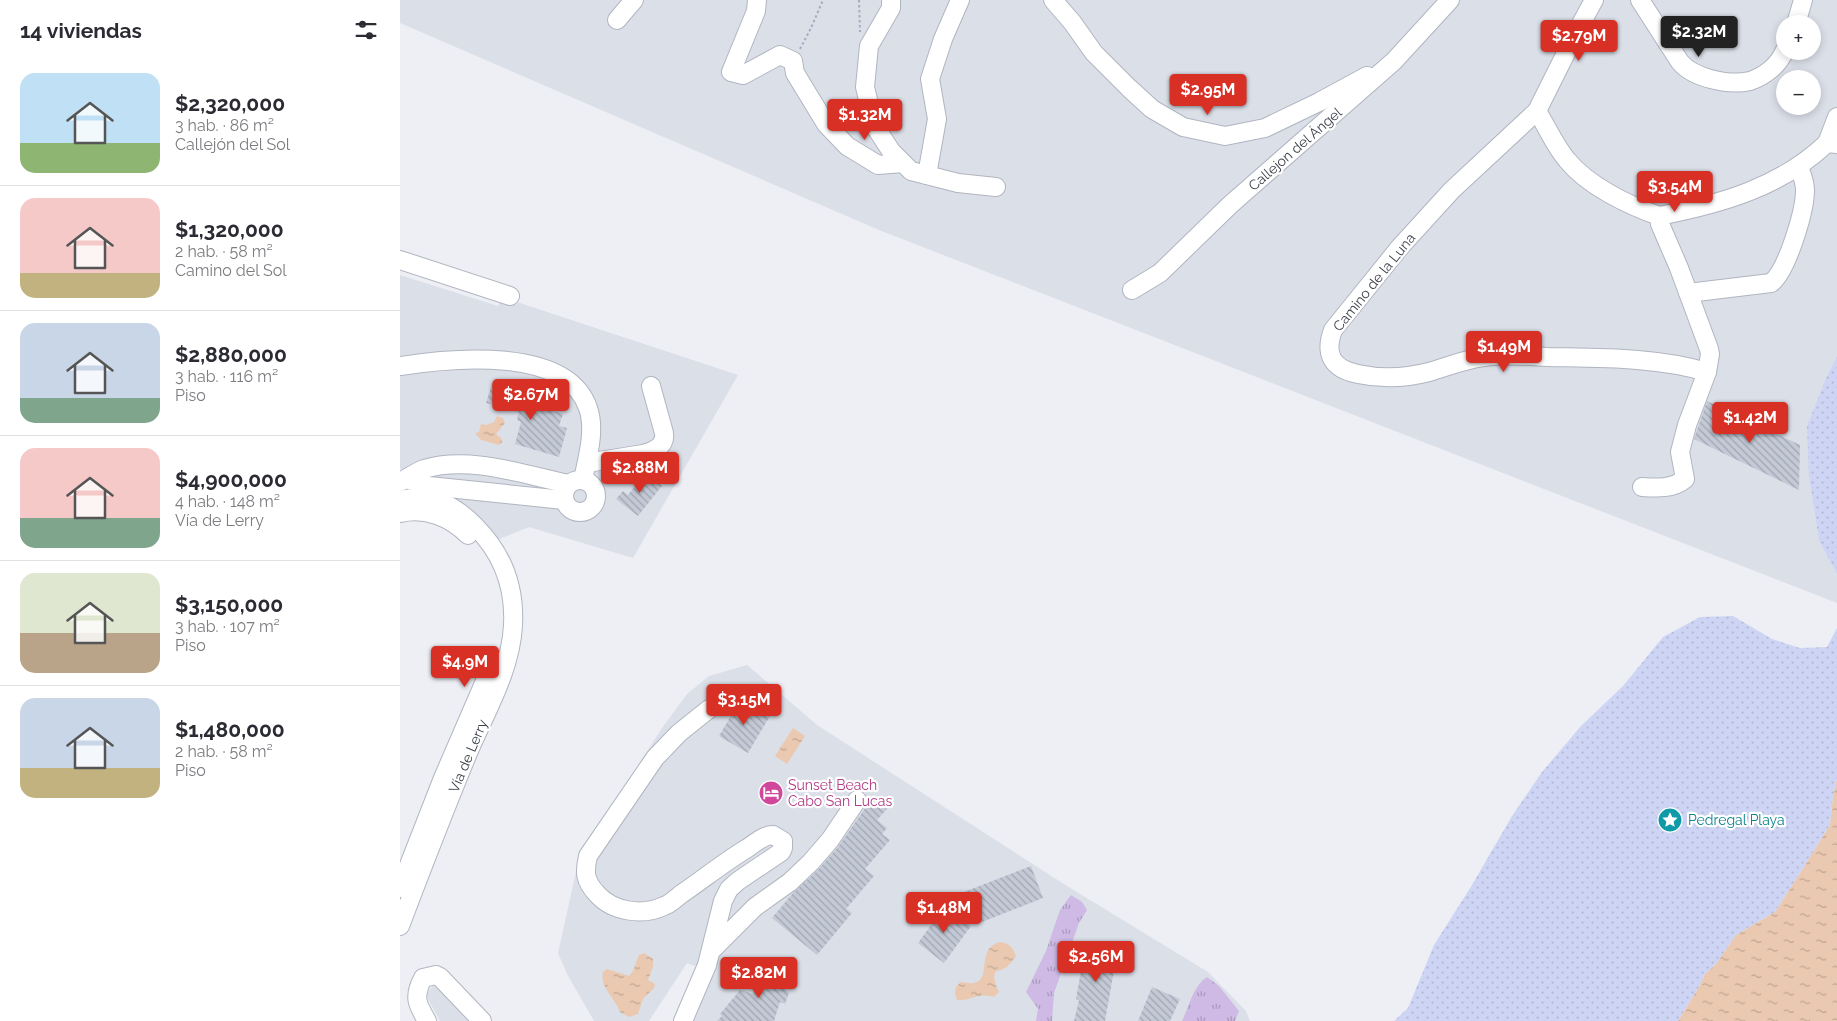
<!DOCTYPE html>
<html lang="es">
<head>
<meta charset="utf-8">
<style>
  body { margin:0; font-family:Raleway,sans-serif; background:#f7f7f7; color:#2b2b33; height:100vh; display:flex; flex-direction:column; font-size:19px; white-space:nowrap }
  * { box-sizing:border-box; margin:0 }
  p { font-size:16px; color:#7c7c81 }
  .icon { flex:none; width:28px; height:28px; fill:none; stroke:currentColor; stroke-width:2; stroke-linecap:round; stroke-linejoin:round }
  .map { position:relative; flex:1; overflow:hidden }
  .sheet { display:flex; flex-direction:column; background:#fff; width:400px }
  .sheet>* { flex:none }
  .controls { position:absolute; left:1376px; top:15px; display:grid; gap:10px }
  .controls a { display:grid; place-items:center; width:45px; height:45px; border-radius:50%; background:#fff; box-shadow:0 2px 8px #0003; font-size:25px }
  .price { position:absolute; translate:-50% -42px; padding:0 11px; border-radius:5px; background:#d93025; color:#fff; font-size:16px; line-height:32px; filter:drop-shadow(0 1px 2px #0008) }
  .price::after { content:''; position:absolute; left:50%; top:30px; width:15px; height:11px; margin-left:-8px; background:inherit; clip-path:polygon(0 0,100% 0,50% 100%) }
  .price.current { background:#222; color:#fff }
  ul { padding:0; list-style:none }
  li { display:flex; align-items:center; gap:15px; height:125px; padding:0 20px }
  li+li { border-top:1px solid #e1e1e2 }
  li span { display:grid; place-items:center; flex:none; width:140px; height:100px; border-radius:15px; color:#555 }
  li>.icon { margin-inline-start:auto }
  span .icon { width:60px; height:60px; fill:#fffc; stroke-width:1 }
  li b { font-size:21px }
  h2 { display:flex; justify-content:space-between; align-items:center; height:60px; padding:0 20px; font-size:21px }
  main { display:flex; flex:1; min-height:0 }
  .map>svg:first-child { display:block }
  .residential { fill:#dbdfe8; fill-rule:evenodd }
  .sand { fill:url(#sand-dots) }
  .park { fill:url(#park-tufts) }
  .water { fill:url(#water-ripples) }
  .building { fill:url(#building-back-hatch) }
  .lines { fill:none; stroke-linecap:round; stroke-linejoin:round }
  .minor-casing { stroke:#b0b5c0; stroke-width:20 }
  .path { stroke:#a3adc0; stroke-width:2; stroke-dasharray:2.5 2.5; stroke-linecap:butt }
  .minor { stroke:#fff; stroke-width:18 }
  .labels { text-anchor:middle; stroke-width:4.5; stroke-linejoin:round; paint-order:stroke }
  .street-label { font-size:14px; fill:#3b4049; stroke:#fff }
  .hotel-label { font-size:14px; fill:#b23c85; stroke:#fff; text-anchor:start }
  .culture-label { font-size:14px; fill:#0d838f; stroke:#fff; text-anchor:start }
</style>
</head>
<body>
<main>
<section class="sheet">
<h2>14 viviendas<svg class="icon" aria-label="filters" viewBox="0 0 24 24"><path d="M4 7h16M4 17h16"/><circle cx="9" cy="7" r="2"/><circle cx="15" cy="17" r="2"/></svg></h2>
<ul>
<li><span style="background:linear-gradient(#bfe0f5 70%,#8fb573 0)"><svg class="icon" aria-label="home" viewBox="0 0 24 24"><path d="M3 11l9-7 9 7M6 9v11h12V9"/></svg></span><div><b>$2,320,000</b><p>3 hab. · 86 m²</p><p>Callejón del Sol</p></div></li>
<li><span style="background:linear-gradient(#f6c9c9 75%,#c2b280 0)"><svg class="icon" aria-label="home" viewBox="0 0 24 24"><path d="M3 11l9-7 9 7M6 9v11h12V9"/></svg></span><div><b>$1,320,000</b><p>2 hab. · 58 m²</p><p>Camino del Sol</p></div></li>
<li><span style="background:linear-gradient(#c9d6e8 75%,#7fa58c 0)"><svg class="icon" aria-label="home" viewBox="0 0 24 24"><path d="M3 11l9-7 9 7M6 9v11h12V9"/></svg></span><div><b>$2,880,000</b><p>3 hab. · 116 m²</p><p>Piso</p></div></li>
<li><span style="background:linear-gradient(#f6c9c9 70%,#7fa58c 0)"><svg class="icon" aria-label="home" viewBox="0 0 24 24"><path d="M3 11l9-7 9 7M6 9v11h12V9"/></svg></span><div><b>$4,900,000</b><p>4 hab. · 148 m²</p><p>Vía de Lerry</p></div></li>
<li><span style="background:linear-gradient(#dfe7d0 60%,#b9a48a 0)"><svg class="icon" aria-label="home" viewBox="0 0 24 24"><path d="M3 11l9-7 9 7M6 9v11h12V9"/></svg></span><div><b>$3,150,000</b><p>3 hab. · 107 m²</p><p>Piso</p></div></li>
<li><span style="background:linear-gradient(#c9d6e8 70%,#c2b280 0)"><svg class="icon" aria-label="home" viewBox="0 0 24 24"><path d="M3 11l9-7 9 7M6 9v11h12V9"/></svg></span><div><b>$1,480,000</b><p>2 hab. · 58 m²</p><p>Piso</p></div></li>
</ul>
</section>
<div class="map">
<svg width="1437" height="1021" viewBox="0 0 1437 1021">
  <defs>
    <pattern id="sand-dots" width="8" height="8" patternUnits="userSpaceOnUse" patternTransform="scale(1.25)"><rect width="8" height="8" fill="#ced5f4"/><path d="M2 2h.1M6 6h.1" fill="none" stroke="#b2b8d3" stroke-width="1.8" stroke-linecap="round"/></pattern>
    <pattern id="park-tufts" width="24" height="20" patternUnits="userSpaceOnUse" patternTransform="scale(1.25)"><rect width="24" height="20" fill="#cebae5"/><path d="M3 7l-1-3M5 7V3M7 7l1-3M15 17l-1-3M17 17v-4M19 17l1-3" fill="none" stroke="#a899bc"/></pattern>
    <pattern id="water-ripples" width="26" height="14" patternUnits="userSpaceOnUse" patternTransform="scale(1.25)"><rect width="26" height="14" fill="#eac9b0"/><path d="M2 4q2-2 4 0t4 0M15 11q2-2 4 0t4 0" fill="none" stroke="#bfa591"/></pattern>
    <pattern id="building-back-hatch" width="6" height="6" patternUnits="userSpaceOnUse" patternTransform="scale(1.25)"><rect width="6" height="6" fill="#c3cad6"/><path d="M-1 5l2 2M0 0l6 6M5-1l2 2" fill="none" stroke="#a0a5b0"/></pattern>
  </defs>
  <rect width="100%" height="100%" fill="#edeff5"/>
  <g class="residential">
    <path d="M 0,0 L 1437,0 L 1437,356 L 1426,378 L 1409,477 L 1419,541 L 1437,574 L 1437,603 L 479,230 L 0,23 ZM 1385,24 L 1412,24 L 1412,51 L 1385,51 ZM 1385,79 L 1412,79 L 1412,106 L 1385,106 Z"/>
    <polygon points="0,275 98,306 102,297 338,375 233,558 129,527 97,540 20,493 0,468"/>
    <polygon points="347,665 417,725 667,886 808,972 846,1011 850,1021 291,1021 313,973 287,963 249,1021 194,1021 167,974 158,953 179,858 262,728 287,694 309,676"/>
    <polygon points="33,986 38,987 72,1021 40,1021 28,999 27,993"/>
  </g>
  <g class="sand">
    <polygon points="1437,356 1437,574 1419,541 1409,477 1407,426 1426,378"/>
    <polygon points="1333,616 1372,639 1400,648 1427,647 1437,628 1437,779 1433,797 1430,825 1397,878 1375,912 1336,935 1316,964 1305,974 1299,987 1278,1021 994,1021 1008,1008 1034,945 1072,885 1112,816 1142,772 1181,726 1223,686 1263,637 1300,617"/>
  </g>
  <g class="park">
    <polygon points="671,895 682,902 687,910 679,923 654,993 652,1021 636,1021 638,1009 626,992 646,951 660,910"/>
    <path d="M 807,977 L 819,986 L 839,1011 L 835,1021 L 782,1021 C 789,1007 793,986 807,977 Z"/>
  </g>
  <g class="water">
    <path d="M 97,416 L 103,418 L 105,423 L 96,434 C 99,438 103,436 102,443 L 99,445 L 81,440 L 75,433 L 79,432 L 81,424 L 87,425 L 94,422 Z"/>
    <polygon points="393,728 405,736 387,764 375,756"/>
    <polygon points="1437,779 1437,1021 1278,1021 1299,987 1305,974 1316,964 1336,935 1375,912 1397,878 1430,825 1433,797"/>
    <path d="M 599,942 C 609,943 612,946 616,956 C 610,964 606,970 596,971 C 592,978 596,985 599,992 L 594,997 C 576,992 572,1001 557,1000 C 554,993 554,987 561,982 C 564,982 570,984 573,983 C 593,980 575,950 599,942 Z"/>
    <path d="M 244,953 L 253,959 L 253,967 L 248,980 L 255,984 L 254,988 L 243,999 L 238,1014 L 229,1017 L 220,1012 C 216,999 199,987 203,972 L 207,969 L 229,976 L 233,971 L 239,955 Z"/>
  </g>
  <g class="building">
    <polygon points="92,384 131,396 128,404 163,414 159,426 167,428 159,457 115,444 121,422 117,420 119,412 86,403"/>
    <polygon points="1307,401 1400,445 1399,490 1294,439"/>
    <polygon points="246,472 262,486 238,516 216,499 223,491 228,495"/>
    <polygon points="341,699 370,716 348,753 319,736"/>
    <polygon points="473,797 487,809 477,820 487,828 482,834 490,840 465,869 474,876 446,909 452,913 417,955 372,918 393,893 418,870 438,847"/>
    <polygon points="631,866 643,898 577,924 564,892"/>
    <polygon points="545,906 571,926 544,963 518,943"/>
    <polygon points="686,943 718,948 705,1021 674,1021 679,1000 676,999"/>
    <polygon points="361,968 394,978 385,989 389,993 385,1004 380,1002 374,1021 317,1021 322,1016 320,1014 340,990 353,994"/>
    <polygon points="752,987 780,999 770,1021 738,1021"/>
  </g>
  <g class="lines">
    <defs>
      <g id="minor">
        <polyline points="357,0 356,11 331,72 343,75 380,55 393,61 395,73 426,124 447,146 478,165 503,163"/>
        <polyline points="491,0 491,8 469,46 465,87 474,125 491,151 511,171 558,183 596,187"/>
        <polyline points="653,0 672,22 694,53 729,88 752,109 783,127 825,136 865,128 919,102 967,76"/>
        <path d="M 1194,0 L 1176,33 L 1137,111 L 1052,190 L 1000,247 L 933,330 C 924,354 932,369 958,374 C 981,379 1006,378 1029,372 C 1047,367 1065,359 1084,357 C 1105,354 1127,356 1148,357 C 1200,358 1257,357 1307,372"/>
        <path d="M 1240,0 L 1280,62 C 1293,78 1329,86 1350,81 C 1365,76 1379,65 1385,50"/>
        <polyline points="217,20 234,0"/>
        <polyline points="1396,24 1403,0"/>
        <path d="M 1137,111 C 1147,127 1155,146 1167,160 C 1188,186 1228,205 1259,216 L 1260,224 L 1279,268 L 1309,349 L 1310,354 L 1307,372 L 1287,425 L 1280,452 L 1285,479 C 1273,489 1257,488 1242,487"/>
        <polyline points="1427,143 1437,117"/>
        <polyline points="527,175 537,119 530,79 543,39 560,0"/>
        <path d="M 1259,216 C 1321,204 1381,187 1427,143 L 1437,144"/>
        <polyline points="0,260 110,296"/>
        <polyline points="732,290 760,273 830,205 994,61 1050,0"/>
        <path d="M 1288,293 L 1371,283 C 1387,271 1405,211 1405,190 C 1405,182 1402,175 1399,167"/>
        <path d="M 0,366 C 51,358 167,346 188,408 C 196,430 187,459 183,480"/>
        <path d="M 187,463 L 243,454 C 254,451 266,446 264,433 L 251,386"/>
        <polyline points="6,479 29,486 164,500"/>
        <circle cx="180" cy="496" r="16"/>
        <path d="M 0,482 C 8,478 16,472 24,469 C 69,455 125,475 169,484"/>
        <path d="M 0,500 C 31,493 53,504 75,526 C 102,553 115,587 113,625 C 111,670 85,713 68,753 C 44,811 22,868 0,926"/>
        <path d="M 0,513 C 25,507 50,517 68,535"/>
        <polyline points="0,888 43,778 94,660"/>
        <polyline points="312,950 355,907 390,882 411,862 430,840 457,800"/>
        <path d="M 27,1021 C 17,1004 13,997 23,978 L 36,975 L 40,977 L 82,1021"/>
        <path d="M 283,1021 L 307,965 L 323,901 L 329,889 L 338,881 L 381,852 L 383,848 L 383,841 L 373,835 C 363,835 354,844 346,849 C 323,863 302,880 280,895 C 275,899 270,904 264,906 C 243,916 213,912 197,894 C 185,881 184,873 188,856 L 255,758 L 279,733 L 309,709"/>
      </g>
    </defs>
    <use href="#minor" class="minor-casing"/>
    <g class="path">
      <polyline points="459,0 460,32"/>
      <polyline points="400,49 411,28 423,0"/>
    </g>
    <use href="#minor" class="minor"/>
  </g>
  <defs>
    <symbol id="hotel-disc" viewBox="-11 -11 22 22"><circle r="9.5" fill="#d1479c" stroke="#fff"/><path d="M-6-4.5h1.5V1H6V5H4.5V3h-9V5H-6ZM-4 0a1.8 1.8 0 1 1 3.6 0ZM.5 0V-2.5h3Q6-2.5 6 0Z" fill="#fff"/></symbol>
    <symbol id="sight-disc" viewBox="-11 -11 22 22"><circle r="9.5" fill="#0f9aa8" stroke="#fff"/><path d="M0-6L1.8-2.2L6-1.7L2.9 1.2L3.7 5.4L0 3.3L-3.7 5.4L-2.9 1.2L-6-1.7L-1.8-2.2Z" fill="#fff"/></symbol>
  </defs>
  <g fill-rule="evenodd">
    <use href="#hotel-disc" x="357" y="779" width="28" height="28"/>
    <use href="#sight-disc" x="1256" y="806" width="28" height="28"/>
  </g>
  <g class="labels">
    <g class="street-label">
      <text transform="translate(895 149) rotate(-41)" y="5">Callejon del Ángel</text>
      <text transform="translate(974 282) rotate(-51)" y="5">Camino de la Luna</text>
      <text transform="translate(68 756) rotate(-67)" y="5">Vía de Lerry</text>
    </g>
    <g class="hotel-label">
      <text x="388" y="790">Sunset Beach<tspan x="388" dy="16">Cabo San Lucas</tspan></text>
    </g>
    <g class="culture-label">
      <text x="1288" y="825">Pedregal Playa</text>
    </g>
  </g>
</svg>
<div class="controls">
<a>+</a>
<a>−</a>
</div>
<b class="price current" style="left:1299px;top:58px">$2.32M</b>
<b class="price" style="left:1179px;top:62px">$2.79M</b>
<b class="price" style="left:808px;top:116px">$2.95M</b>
<b class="price" style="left:465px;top:141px">$1.32M</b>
<b class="price" style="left:1275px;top:213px">$3.54M</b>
<b class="price" style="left:1104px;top:373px">$1.49M</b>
<b class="price" style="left:131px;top:421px">$2.67M</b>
<b class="price" style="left:1350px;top:444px">$1.42M</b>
<b class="price" style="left:240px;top:494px">$2.88M</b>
<b class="price" style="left:65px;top:688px">$4.9M</b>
<b class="price" style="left:344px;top:726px">$3.15M</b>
<b class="price" style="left:544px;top:934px">$1.48M</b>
<b class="price" style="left:696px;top:983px">$2.56M</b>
<b class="price" style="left:359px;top:999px">$2.82M</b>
</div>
</main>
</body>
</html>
